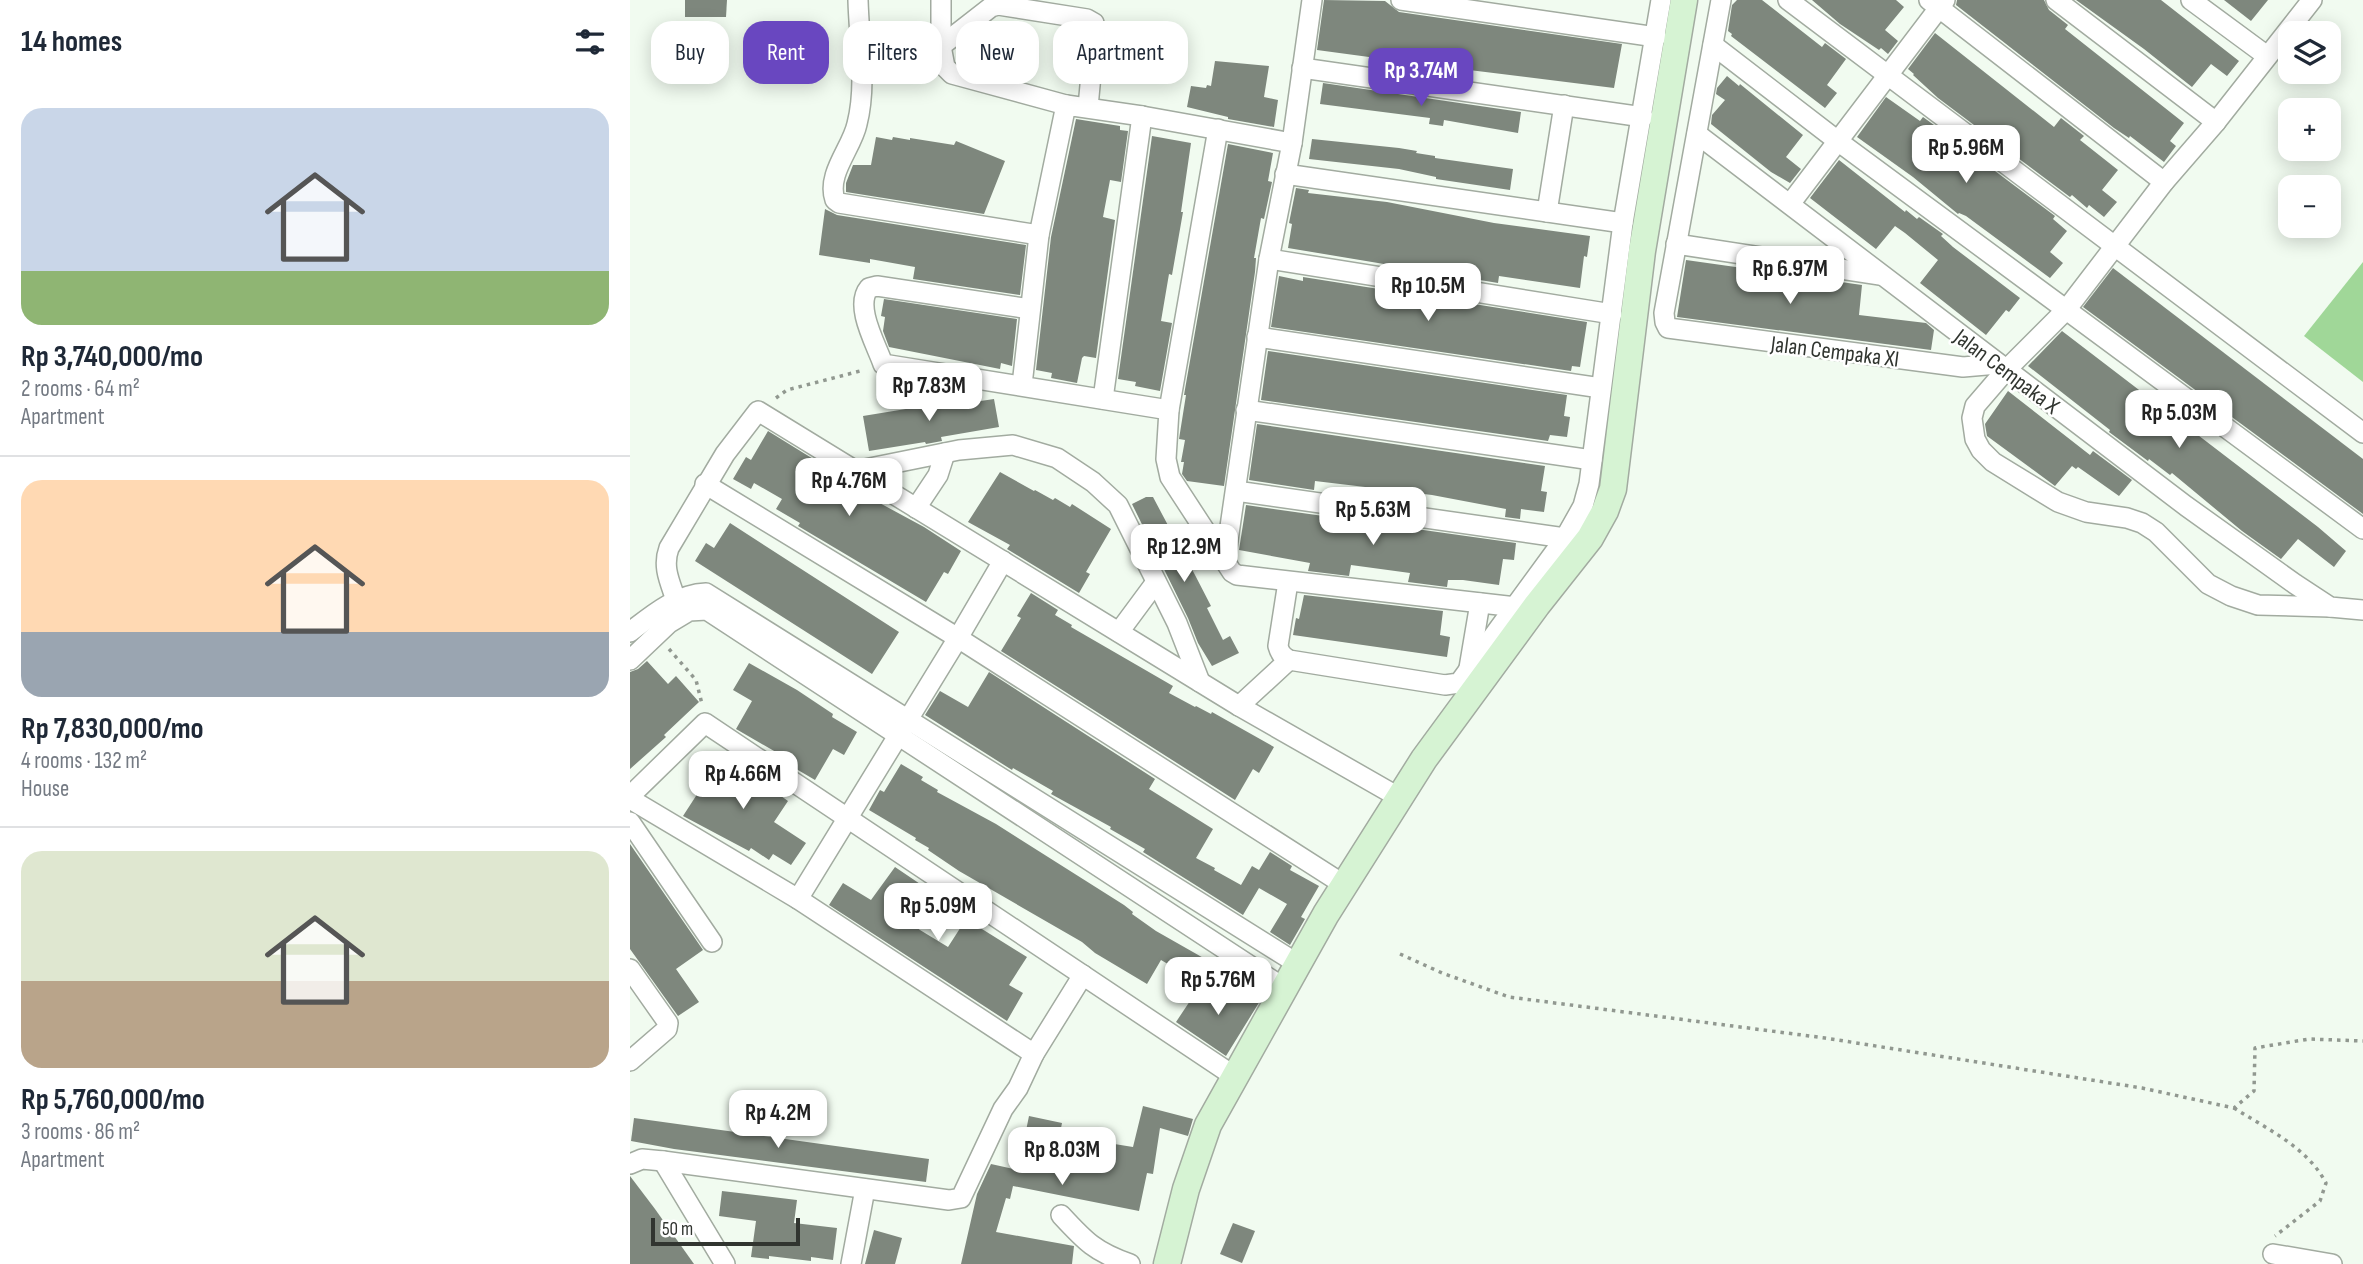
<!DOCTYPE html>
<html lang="en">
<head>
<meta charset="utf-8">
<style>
  body { margin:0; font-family:"Sofia Sans Condensed",sans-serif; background:#f2f2f3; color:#1f2937; height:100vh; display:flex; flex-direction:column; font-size:26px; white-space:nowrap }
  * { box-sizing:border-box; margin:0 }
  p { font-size:23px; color:#747a83 }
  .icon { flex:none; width:38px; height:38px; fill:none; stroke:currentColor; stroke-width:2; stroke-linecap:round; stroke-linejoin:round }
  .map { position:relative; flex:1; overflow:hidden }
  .details { display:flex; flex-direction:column; background:#fff; width:630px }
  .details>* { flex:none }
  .guide { position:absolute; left:21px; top:21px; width:665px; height:63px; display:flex; gap:14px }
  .fabs { position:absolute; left:1648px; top:21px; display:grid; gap:14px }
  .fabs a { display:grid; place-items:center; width:63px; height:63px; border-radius:14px; background:#fff; box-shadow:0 4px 18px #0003; font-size:35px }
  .scale { position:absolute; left:21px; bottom:18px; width:149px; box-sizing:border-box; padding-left:7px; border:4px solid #313530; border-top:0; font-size:19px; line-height:24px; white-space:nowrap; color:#313530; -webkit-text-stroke:5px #fff; paint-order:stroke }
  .price { position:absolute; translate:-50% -60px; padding:0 16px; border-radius:14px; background:#fff; color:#222; font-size:23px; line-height:46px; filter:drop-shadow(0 2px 4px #0008) }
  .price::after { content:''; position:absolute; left:50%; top:42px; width:21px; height:16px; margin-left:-10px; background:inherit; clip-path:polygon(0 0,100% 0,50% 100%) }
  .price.selected { background:#6947c0; color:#fff }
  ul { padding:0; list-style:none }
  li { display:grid; align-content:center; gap:14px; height:371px; padding:0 21px }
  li+li { border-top:2px solid #e0e1e3 }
  li span { display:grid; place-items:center; height:217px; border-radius:21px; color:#555 }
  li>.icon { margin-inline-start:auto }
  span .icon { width:126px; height:126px; fill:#fffc; stroke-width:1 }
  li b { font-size:30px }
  h2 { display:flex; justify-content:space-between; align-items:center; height:84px; padding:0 21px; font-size:30px }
  .tag { padding:0 24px; border-radius:21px; background:#fff; box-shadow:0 4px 18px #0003; font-size:24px; line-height:63px }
  .tag.selected { background:#6947c0; color:#fff }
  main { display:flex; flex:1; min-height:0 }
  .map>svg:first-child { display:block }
  .green { fill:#a0d798 }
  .building { fill:#7e877d }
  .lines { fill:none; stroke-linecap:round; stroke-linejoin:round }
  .street-casing { stroke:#a2aba0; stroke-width:22 }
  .secondary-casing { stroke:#a2aba0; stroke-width:29 }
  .path { stroke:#919890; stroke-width:3.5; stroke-dasharray:3.5 5; stroke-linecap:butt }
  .street { stroke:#fff; stroke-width:19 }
  .secondary { stroke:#d6f3d3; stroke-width:26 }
  .labels { text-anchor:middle; stroke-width:5; stroke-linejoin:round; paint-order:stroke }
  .street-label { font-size:23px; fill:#313530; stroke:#fff }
</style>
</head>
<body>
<main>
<section class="details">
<h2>14 homes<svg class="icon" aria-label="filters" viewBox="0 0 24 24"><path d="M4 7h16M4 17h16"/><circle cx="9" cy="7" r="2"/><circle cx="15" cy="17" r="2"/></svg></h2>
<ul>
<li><span style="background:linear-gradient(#c9d6e8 75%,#8fb573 0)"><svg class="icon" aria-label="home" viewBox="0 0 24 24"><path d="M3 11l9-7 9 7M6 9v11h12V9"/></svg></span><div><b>Rp 3,740,000/mo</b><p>2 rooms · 64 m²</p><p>Apartment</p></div></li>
<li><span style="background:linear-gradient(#ffd9b3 70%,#9aa5b1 0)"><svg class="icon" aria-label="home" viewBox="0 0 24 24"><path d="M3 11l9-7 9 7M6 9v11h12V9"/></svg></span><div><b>Rp 7,830,000/mo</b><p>4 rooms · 132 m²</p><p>House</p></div></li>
<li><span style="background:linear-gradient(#dfe7d0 60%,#b9a48a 0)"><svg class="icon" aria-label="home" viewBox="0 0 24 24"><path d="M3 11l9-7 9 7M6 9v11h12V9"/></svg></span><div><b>Rp 5,760,000/mo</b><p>3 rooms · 86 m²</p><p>Apartment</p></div></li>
</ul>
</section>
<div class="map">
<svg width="1733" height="1264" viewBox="0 0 1733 1264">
  <rect width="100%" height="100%" fill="#f1fbf0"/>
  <polygon class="green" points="1733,262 1733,382 1674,336"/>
  <g class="building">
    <polygon points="55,0 97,0 96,17 55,17"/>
    <polygon points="694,0 755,1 769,12 992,44 984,88 823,68 821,77 805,75 806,66 687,50"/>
    <polygon points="1107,0 1132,0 1192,47 1195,43 1216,59 1197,85 1207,93 1195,108 1101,36 1102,34 1098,31 1102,5"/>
    <polygon points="1182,0 1266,0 1274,7 1255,30 1268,41 1258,54 1251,48 1249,50 1210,24"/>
    <polygon points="1327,0 1414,0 1419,10 1438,25 1435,29 1554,123 1540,141 1546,146 1534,162 1500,136 1499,138 1484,128 1326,5"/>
    <polygon points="1446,0 1531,0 1609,61 1597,76 1581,64 1562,87 1514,49"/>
    <polygon points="1594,0 1638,0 1621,21"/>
    <polygon points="1305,33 1424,127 1431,118 1454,136 1450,140 1488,170 1472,190 1487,202 1474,217 1459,205 1457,208 1442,195 1440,197 1308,98 1283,75 1284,74 1278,69"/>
    <polygon points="585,61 639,66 634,97 648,100 644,127 598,119 598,117 557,107 561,86 576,88 577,85 581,86"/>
    <polygon points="1097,76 1109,86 1110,84 1173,135 1156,157 1171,169 1160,183 1141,172 1081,124 1082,115 1095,100 1086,94 1087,88"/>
    <polygon points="693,83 891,112 888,133 814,120 813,126 799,124 800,118 690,104"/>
    <polygon points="1256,97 1290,121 1293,117 1319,136 1316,140 1345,163 1349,159 1425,216 1423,219 1437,231 1420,252 1433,263 1420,278 1336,216 1329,213 1328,214 1283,177 1227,137"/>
    <polygon points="446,119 490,126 490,130 498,131 491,182 480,180 473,217 485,220 466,358 454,356 452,358 447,383 421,378 422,373 406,370 421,237"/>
    <polygon points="522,136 561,143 551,212 553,212 542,275 539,274 531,321 542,323 530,391 505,386 506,382 488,379"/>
    <polygon points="246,137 262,140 263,137 280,140 280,138 324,145 326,141 375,161 354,214 216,192 216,183 223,165 241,165"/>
    <polygon points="682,139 769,148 787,151 786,153 805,156 805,158 883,169 880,190 806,179 806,177 769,169 679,159"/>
    <polygon points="598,144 643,153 638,181 642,182 634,219 631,218 624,258 626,258 625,272 594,486 557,481 552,474 554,462 551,462 555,440 549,439 556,395 554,395"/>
    <polygon points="1209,160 1275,212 1276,210 1287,219 1289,217 1313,234 1311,236 1323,247 1390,298 1379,312 1376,310 1356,335 1290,283 1308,260 1275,233 1265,226 1246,249 1180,198"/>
    <polygon points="666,188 679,190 678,193 757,202 864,223 960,236 957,257 954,256 950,288 869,276 868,283 658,248 662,224 659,223"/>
    <polygon points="195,209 207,215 396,245 390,295 283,279 285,267 240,259 240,263 189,255"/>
    <polygon points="1056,260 1232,285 1229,315 1296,323 1304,330 1301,350 1047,317"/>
    <polygon points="1483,268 1733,459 1733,514 1453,307"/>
    <polygon points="649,276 673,281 673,277 957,322 950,367 942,366 941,371 641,327"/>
    <polygon points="254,299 387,319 382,366 371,363 370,369 259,347 253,331 255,317 251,316"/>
    <polygon points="1432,331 1688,527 1716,551 1704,567 1668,539 1651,559 1612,531 1542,473 1540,475 1519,459 1518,461 1479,432 1480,430 1398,366"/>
    <polygon points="638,351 937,395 934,416 940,417 937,437 920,435 918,441 631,400"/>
    <polygon points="1378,391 1460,455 1463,451 1502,480 1489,496 1448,467 1446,469 1442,466 1425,486 1357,436 1355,424"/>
    <polygon points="343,398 344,402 364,399 369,427 311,437 312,441 296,444 295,442 239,451 233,416"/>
    <polygon points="627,424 915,466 911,491 917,492 914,512 891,509 890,519 875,517 876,509 802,495 685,481 684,490 619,480"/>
    <polygon points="138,431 214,478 212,480 233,494 294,527 331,551 318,574 314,572 296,602 168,526 170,523 146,509 152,499 124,483 121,489 103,479 116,457 121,460"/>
    <polygon points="370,472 404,491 405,490 423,500 425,498 440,507 442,504 481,529 456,572 460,574 449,593 377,549 380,545 338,522"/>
    <polygon points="516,497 523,497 541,531 538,533 551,560 556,558 565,575 581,606 577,608 593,640 600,636 609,653 582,666 568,643 558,618 502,504"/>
    <polygon points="616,505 886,543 884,560 873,559 869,585 833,580 818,580 817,587 778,582 780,573 721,565 719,576 678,571 680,563 609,550"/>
    <polygon points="100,523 269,632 242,674 65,561 76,543 84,548"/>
    <polygon points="401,593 428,610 425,615 442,625 441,627 543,686 539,693 565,707 566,706 581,714 582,712 644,747 629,773 623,769 605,800 371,651 391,618 387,616"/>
    <polygon points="674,595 813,611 810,635 820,637 817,657 663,635 666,618 669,619"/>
    <polygon points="17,661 38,684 46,676 69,702 34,735 36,737 0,769 0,672 8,669"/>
    <polygon points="119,663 167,690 203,714 202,717 227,732 214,755 203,749 185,780 156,763 158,759 106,729 122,701 103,690"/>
    <polygon points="359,672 525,779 519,789 583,829 566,858 585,868 584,870 611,885 622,866 629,870 640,852 662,866 660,870 689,886 671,917 675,919 660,945 640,932 657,904 629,888 613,915 513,852 515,849 480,829 481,827 421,794 423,791 383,768 382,770 295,715 310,691 338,707"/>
    <polygon points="82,754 100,766 102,763 120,774 158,801 144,822 176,843 161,865 143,854 139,860 121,848 119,851 53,816 75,782 67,777"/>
    <polygon points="271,764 293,777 291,780 308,790 307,792 366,824 494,905 503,912 502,914 526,931 577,960 565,980 531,960 517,984 465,953 452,942 329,871 298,850 299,848 285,840 286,838 239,810 250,790 254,792"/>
    <polygon points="0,844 73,950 46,969 69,1002 48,1016 0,949"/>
    <polygon points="265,867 299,890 277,920 290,930 318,947 336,919 397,957 379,985 393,993 377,1021 199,905 213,883 241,900"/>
    <polygon points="606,985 630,1001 596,1056 546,1022 570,986 595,1002"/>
    <polygon points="513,1106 563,1119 558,1136 530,1128 523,1174 517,1173 509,1211 383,1186 380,1199 376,1198 366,1232 444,1246 442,1264 331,1264 347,1194 361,1164 388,1170 399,1116 432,1123 424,1164 467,1173 472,1142 503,1147"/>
    <polygon points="4,1118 299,1159 296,1182 44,1149 1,1141"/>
    <polygon points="0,1176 25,1209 64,1264 0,1264"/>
    <polygon points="92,1191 167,1200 164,1223 207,1228 203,1260 181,1257 181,1261 139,1256 139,1259 121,1257 126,1221 89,1216"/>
    <polygon points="603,1223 625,1231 612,1263 590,1254"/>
    <polygon points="244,1230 272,1238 265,1264 235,1264"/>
  </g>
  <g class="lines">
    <defs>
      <g id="street">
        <path d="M 228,0 C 229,40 237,85 227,124 C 222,148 196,174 205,200 L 209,203 L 409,235"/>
        <polyline points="311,0 311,46"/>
        <polyline points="771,0 1026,37"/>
        <polyline points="1091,0 1034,313 1035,322 1038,328 1333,367 1368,364"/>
        <polyline points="1158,0 1733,433"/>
        <polyline points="1299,0 1534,182"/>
        <polyline points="1426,0 1586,122"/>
        <polyline points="1561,0 1637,56"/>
        <polyline points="1682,0 1586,122 1534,182 1436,310 1376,370 1345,406 1342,418 1345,439 1351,450 1363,462 1428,502 1456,512 1497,518 1512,523 1526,532 1578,584 1601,596 1628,605 1700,607"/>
        <polyline points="1083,45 1209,142 1733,529"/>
        <polyline points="672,68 1013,117"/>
        <polyline points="436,105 322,74 315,67 311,46 361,7 368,5 457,19 464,23 465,32 458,107"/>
        <polyline points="1067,134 1556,506 1665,584 1700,607 1733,610"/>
        <polyline points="655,174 993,223"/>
        <polyline points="1160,204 1315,0"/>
        <polyline points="917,212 934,105"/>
        <polyline points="1046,244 1250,275"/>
        <polyline points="639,259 982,314"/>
        <path d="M 400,309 L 247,286 L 239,288 C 224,306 246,344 253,364 L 539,410 L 536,459 L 540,477 L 602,572 L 607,575 L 886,607"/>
        <polyline points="627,337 971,388"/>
        <polyline points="392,385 409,235 436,105 512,116 662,143"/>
        <polyline points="473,399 512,116"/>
        <polyline points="539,410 588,129"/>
        <polyline points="616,410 962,460"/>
        <polyline points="225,471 329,450 383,445 427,458 463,482 488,505 547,623 570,682"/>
        <polyline points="75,484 328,638 716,886"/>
        <polyline points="606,491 935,538"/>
        <polyline points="286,508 308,475 315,453"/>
        <polyline points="595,561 639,259 662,143 682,0"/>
        <path d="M 658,582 L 648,646 C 650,653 652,656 659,660 L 815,685 L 829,683 L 935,538 L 953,506 L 959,484 L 993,223 L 1031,0"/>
        <path d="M 46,600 C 40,582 32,567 39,548 L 95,454 L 128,411 L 609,706 L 770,798"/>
        <path d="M 0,632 C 22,615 47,594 76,593 L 668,964"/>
        <polyline points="489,632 526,582"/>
        <polyline points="0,660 39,623 59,611 77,610 654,988"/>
        <polyline points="839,668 850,603"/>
        <polyline points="609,706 659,660"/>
        <polyline points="0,796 75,723 604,1076"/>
        <polyline points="0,799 168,899 404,1054"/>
        <polyline points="0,822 82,942"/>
        <polyline points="168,899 328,638 373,561"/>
        <polyline points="0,969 38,1023 37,1029 0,1061"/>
        <polyline points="33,1161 95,1264"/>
        <polyline points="0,1164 12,1159 33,1161 319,1200 331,1198 373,1109 388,1088 404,1054 453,975"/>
        <path d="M 431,1215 C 455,1241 465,1252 500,1264"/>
        <polyline points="1643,1254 1702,1264"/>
        <polyline points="221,1264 235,1189"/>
      </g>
      <polyline id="secondary" points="537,1264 556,1189 578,1125 668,964 696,914 794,759 907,605 960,538 975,511 983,489 1012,251 1054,0"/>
    </defs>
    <use href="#street" class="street-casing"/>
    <use href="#secondary" class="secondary-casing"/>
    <g class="path">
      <polyline points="146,398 157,390 234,370"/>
      <polyline points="39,649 66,680 72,704"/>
      <polyline points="770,954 812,973 879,997 1195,1038 1512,1088 1604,1108 1624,1091 1625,1048 1679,1039 1733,1041"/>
      <path d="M 1604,1108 C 1637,1129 1677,1147 1696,1183 L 1690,1201 L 1645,1236"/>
    </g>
    <use href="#street" class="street"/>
    <use href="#secondary" class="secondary"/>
  </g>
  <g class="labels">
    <g class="street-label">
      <text transform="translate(1205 351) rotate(7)" y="8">Jalan Cempaka XI</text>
      <text transform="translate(1377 371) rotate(37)" y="8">Jalan Cempaka X</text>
    </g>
  </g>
</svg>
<div class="fabs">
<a><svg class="icon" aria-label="layers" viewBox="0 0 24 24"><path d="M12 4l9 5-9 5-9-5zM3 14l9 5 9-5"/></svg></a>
<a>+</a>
<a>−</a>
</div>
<div class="scale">50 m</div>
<b class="price selected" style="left:791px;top:108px">Rp 3.74M</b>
<b class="price" style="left:1336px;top:185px">Rp 5.96M</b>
<b class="price" style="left:1160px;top:306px">Rp 6.97M</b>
<b class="price" style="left:798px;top:323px">Rp 10.5M</b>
<b class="price" style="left:299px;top:423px">Rp 7.83M</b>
<b class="price" style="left:1549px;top:450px">Rp 5.03M</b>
<b class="price" style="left:219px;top:518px">Rp 4.76M</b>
<b class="price" style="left:743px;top:547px">Rp 5.63M</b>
<b class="price" style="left:554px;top:584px">Rp 12.9M</b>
<b class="price" style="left:113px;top:811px">Rp 4.66M</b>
<b class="price" style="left:308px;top:943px">Rp 5.09M</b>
<b class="price" style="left:588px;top:1017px">Rp 5.76M</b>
<b class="price" style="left:148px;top:1150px">Rp 4.2M</b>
<b class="price" style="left:432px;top:1187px">Rp 8.03M</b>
<div class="guide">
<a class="tag">Buy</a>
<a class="tag selected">Rent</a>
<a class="tag">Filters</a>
<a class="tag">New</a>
<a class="tag">Apartment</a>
</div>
</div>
</main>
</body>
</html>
